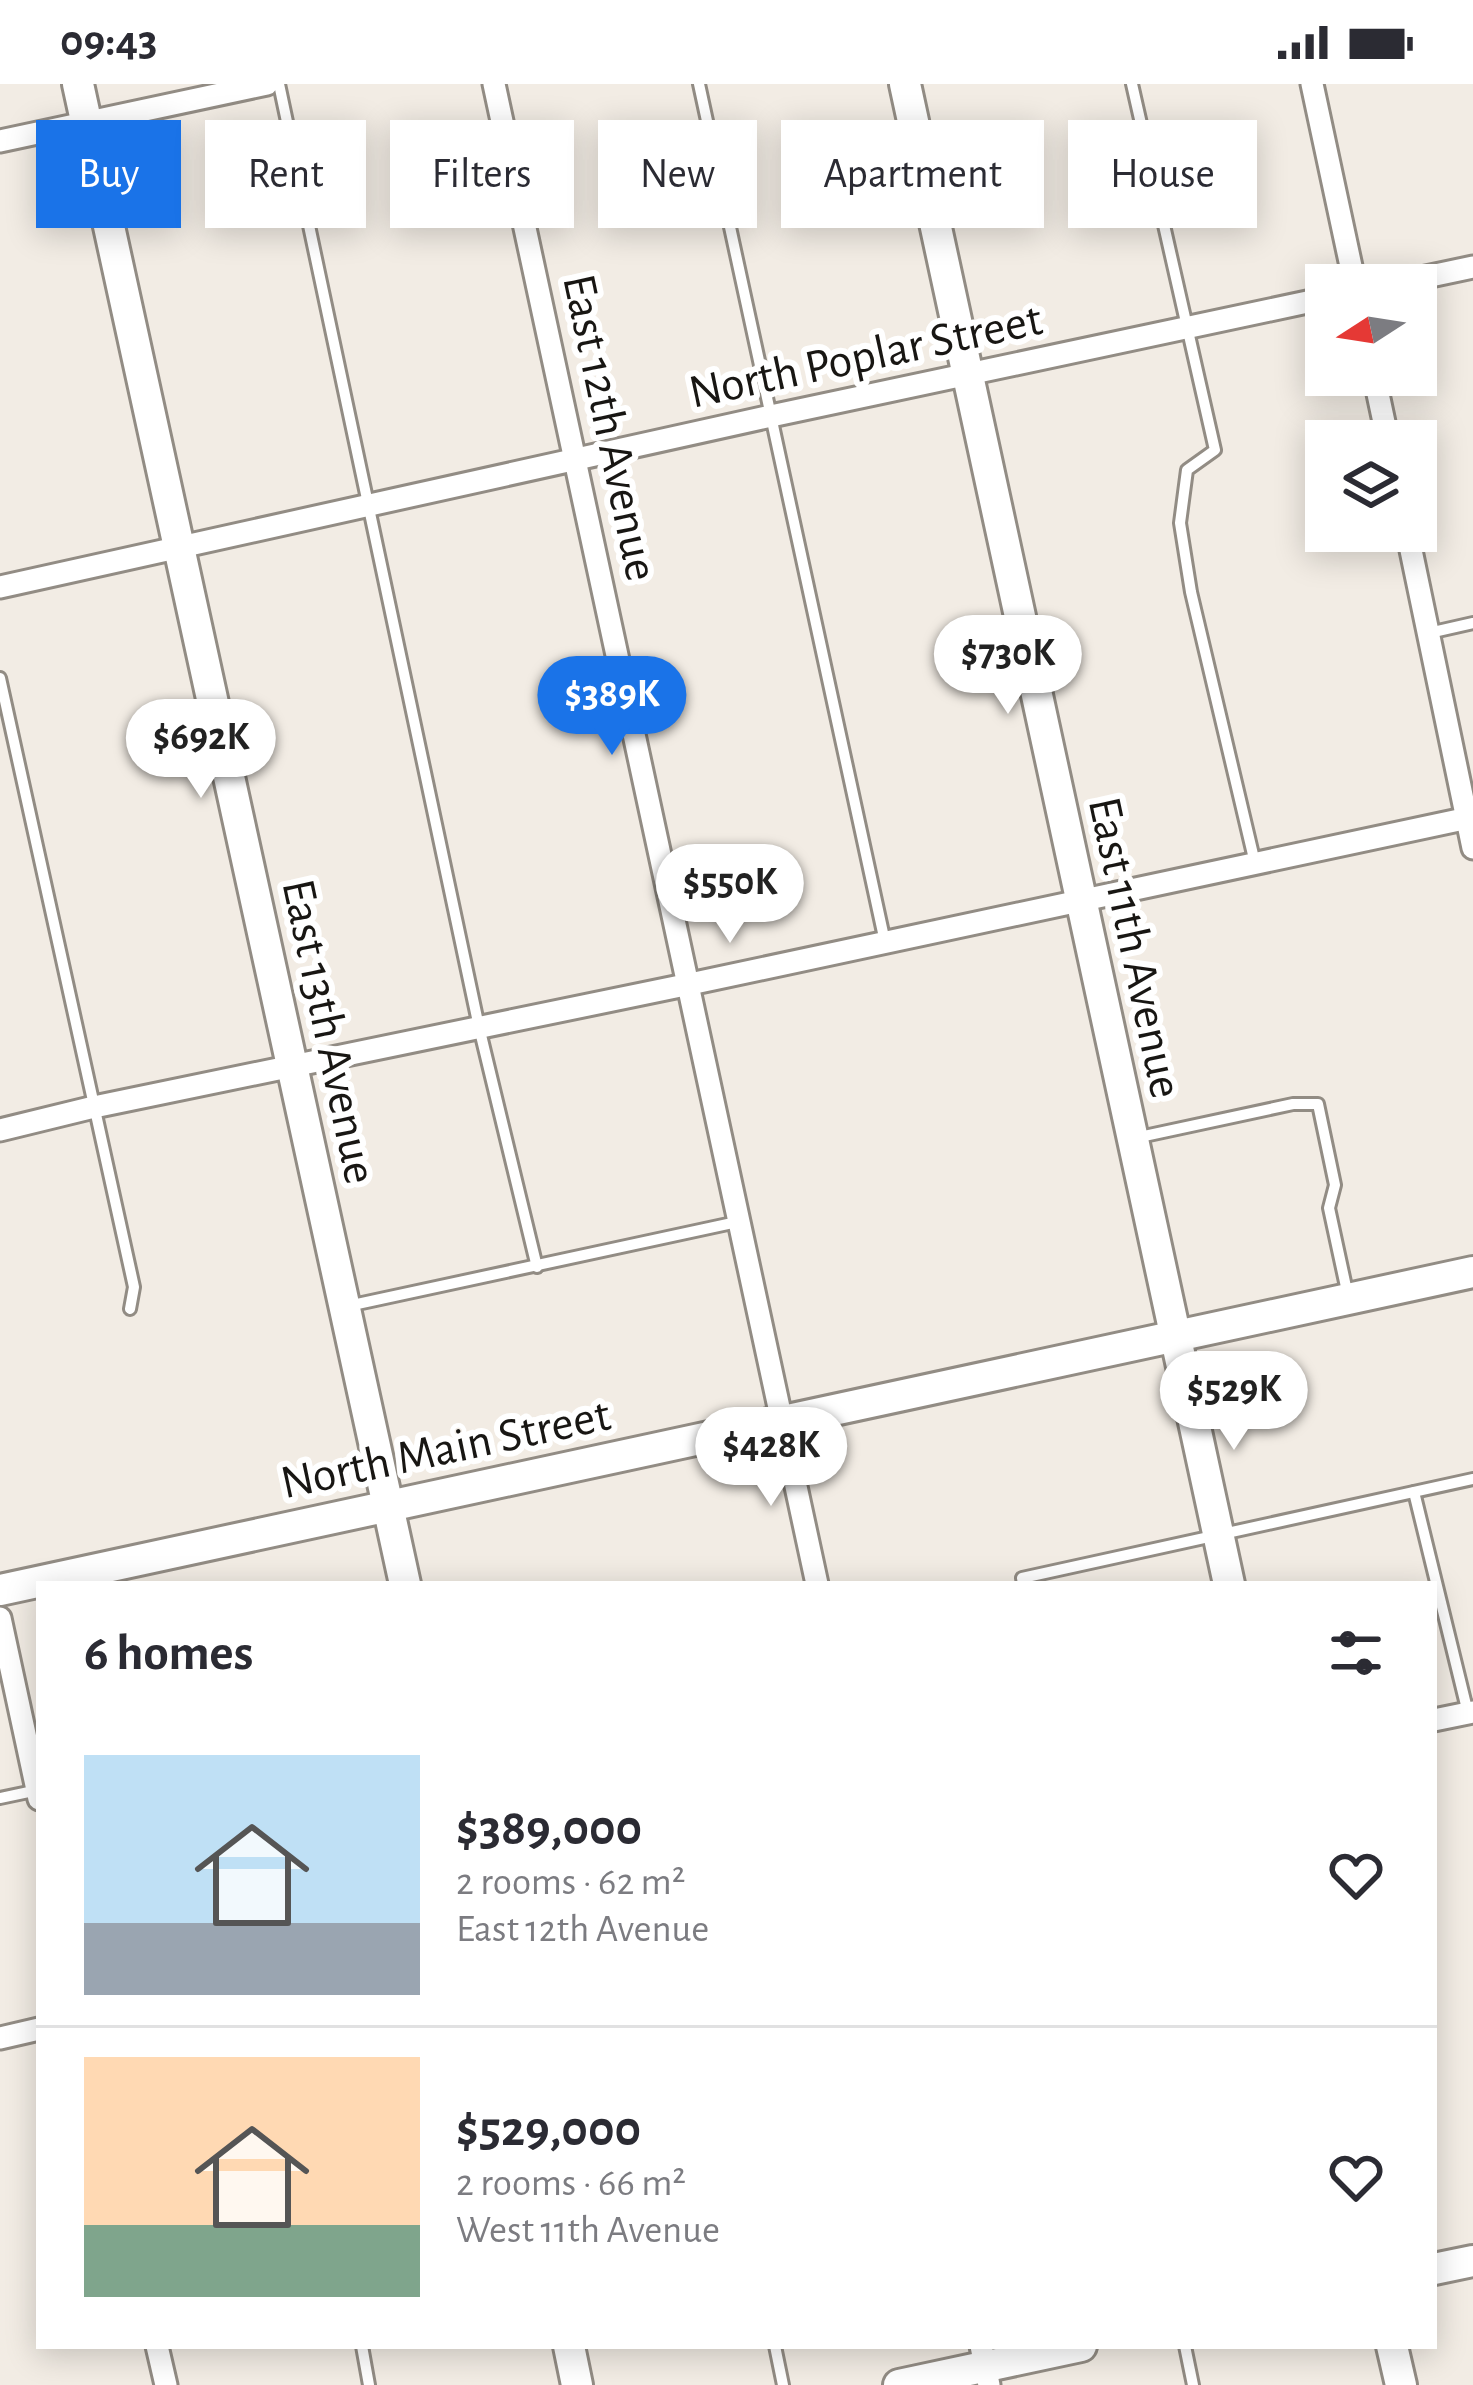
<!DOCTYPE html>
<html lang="en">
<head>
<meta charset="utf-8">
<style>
  body { margin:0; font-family:"Alegreya Sans",sans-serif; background:#f2f2f3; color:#2b2b33; height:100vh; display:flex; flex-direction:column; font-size:45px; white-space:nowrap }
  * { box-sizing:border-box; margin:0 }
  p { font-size:39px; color:#7c7c81 }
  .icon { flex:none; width:66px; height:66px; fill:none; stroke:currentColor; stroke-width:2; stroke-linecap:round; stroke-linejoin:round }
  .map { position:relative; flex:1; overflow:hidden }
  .panel { position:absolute; left:36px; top:1497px; width:1401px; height:768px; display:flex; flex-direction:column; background:#fff; border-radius:0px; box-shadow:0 6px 30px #0003 }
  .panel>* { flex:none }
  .top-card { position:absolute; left:36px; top:36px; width:1401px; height:108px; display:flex; gap:24px }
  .needle { width:78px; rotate:258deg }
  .buttons { position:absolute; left:1305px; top:180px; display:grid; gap:24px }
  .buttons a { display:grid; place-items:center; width:132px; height:132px; border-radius:0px; background:#fff; box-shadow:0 6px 30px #0003; font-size:60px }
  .price { position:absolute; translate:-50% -102px; padding:0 27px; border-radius:42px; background:#fff; color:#222; font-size:39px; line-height:78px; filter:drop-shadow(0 3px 6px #0008) }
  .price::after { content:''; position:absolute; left:50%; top:72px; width:36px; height:27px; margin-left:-18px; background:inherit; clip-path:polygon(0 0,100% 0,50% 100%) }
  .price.active { background:#1a73e8; color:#fff }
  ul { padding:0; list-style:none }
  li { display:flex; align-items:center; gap:36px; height:300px; padding:0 48px }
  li+li { border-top:3px solid #e1e1e2 }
  li span { display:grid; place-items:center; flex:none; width:336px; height:240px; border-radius:0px; color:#555 }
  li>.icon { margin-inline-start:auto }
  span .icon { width:144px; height:144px; fill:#fffc; stroke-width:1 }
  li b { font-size:51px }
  h2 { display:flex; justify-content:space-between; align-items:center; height:144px; padding:0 48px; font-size:51px }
  .chip { padding:0 42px; border-radius:0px; background:#fff; box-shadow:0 6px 30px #0003; font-size:42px; line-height:108px }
  .chip.active { background:#1a73e8; color:#fff }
  .status { display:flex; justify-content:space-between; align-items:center; height:84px; padding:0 60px; background:#fff; direction:ltr }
  .status svg { height:33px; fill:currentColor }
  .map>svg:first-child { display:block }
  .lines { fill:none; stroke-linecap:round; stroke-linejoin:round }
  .lane-casing { stroke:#928c84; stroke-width:16 }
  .street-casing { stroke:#928c84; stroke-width:27 }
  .secondary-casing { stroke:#928c84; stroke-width:36 }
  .lane { stroke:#fff; stroke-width:10 }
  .street { stroke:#fff; stroke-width:21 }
  .secondary { stroke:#fff; stroke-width:30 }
  .labels { text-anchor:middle; stroke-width:12; stroke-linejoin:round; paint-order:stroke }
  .street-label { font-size:48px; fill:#181613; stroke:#fff }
</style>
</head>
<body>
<div class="status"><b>09:43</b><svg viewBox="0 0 49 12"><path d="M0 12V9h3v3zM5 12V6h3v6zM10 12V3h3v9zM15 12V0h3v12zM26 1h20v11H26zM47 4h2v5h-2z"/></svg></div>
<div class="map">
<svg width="1473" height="2301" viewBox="0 0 1473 2301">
  <rect width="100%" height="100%" fill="#f2ece4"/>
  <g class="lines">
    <defs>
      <g id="lane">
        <polyline points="279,0 479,943 537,1183"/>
        <polyline points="699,0 885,858"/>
        <polyline points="1132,0 1215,366 1187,386 1180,439 1191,508 1255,779"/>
        <polyline points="1429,549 1473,539"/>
        <polyline points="0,594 134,1203 130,1225"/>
        <polyline points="1135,1054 1293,1020 1318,1020 1335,1101 1329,1124 1348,1212"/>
        <polyline points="348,1222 737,1138"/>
        <polyline points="1414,1408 1468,1629"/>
        <polyline points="1023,1500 1022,1494 1473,1395"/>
        <polyline points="0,1714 38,1706"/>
        <polyline points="362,2262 369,2301"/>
        <polyline points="775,2262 783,2301"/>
        <polyline points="1185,2262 1193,2301"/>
      </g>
      <g id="street">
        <polyline points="494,0 817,1500"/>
        <polyline points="1312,0 1355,201"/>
        <polyline points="0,57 267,0"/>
        <polyline points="1388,201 1473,183"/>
        <polyline points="1374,291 1388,357"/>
        <polyline points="1407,447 1473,764"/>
        <polyline points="0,503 771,332 1326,214"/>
        <polyline points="0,1046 94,1023 690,900 1473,733"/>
        <polyline points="0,1534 39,1715"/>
        <polyline points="1434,1636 1473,1628"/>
        <polyline points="0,1954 39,1945"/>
        <polyline points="157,2262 166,2301"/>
        <polyline points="981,2262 989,2301"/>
      </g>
      <g id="secondary">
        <polyline points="78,0 405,1500"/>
        <polyline points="905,0 1229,1500"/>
        <polyline points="0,1506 1473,1188"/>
        <polyline points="1434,2185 1473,2177"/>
        <polyline points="569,2262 577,2301"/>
        <polyline points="1392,2262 1401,2301"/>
        <polyline points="899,2301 1081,2262"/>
      </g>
    </defs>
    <use href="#lane" class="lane-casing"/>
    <use href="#street" class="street-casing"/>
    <use href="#secondary" class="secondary-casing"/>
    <use href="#lane" class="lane"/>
    <use href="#street" class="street"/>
    <use href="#secondary" class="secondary"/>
  </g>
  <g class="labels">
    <g class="street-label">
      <text transform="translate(865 270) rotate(-12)" y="17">North Poplar Street</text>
      <text transform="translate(612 343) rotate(78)" y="17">East 12th Avenue</text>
      <text transform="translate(1137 863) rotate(78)" y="17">East 11th Avenue</text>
      <text transform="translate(331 947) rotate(78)" y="17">East 13th Avenue</text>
      <text transform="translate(445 1363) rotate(-12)" y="17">North Main Street</text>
    </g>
  </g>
</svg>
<div class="buttons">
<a><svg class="needle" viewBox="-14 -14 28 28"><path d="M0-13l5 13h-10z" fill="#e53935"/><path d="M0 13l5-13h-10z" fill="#7c7c81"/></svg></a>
<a><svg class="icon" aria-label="layers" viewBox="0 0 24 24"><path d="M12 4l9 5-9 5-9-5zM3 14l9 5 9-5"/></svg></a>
</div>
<b class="price" style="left:1008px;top:633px">$730K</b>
<b class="price active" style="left:612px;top:674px">$389K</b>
<b class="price" style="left:201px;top:717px">$692K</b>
<b class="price" style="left:730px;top:862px">$550K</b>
<b class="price" style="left:1234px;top:1369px">$529K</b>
<b class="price" style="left:771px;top:1425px">$428K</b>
<div class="top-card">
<a class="chip active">Buy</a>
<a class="chip">Rent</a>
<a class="chip">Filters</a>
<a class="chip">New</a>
<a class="chip">Apartment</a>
<a class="chip">House</a>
</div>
<section class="panel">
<h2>6 homes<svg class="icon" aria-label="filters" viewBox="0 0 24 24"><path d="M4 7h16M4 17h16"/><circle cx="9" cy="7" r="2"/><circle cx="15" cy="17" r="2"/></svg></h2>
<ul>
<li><span style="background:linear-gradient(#bfe0f5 70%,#9aa5b1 0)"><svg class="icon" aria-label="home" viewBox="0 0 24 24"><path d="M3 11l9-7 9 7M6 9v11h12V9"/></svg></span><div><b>$389,000</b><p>2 rooms · 62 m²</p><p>East 12th Avenue</p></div><svg class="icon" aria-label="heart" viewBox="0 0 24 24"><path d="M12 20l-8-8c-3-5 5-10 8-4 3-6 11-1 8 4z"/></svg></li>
<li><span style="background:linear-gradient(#ffd9b3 70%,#7fa58c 0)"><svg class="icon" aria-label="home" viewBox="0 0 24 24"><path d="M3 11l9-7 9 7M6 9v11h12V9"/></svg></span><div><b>$529,000</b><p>2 rooms · 66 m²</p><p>West 11th Avenue</p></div><svg class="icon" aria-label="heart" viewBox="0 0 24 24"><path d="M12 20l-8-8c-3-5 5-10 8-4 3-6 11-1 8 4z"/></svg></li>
</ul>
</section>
</div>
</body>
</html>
